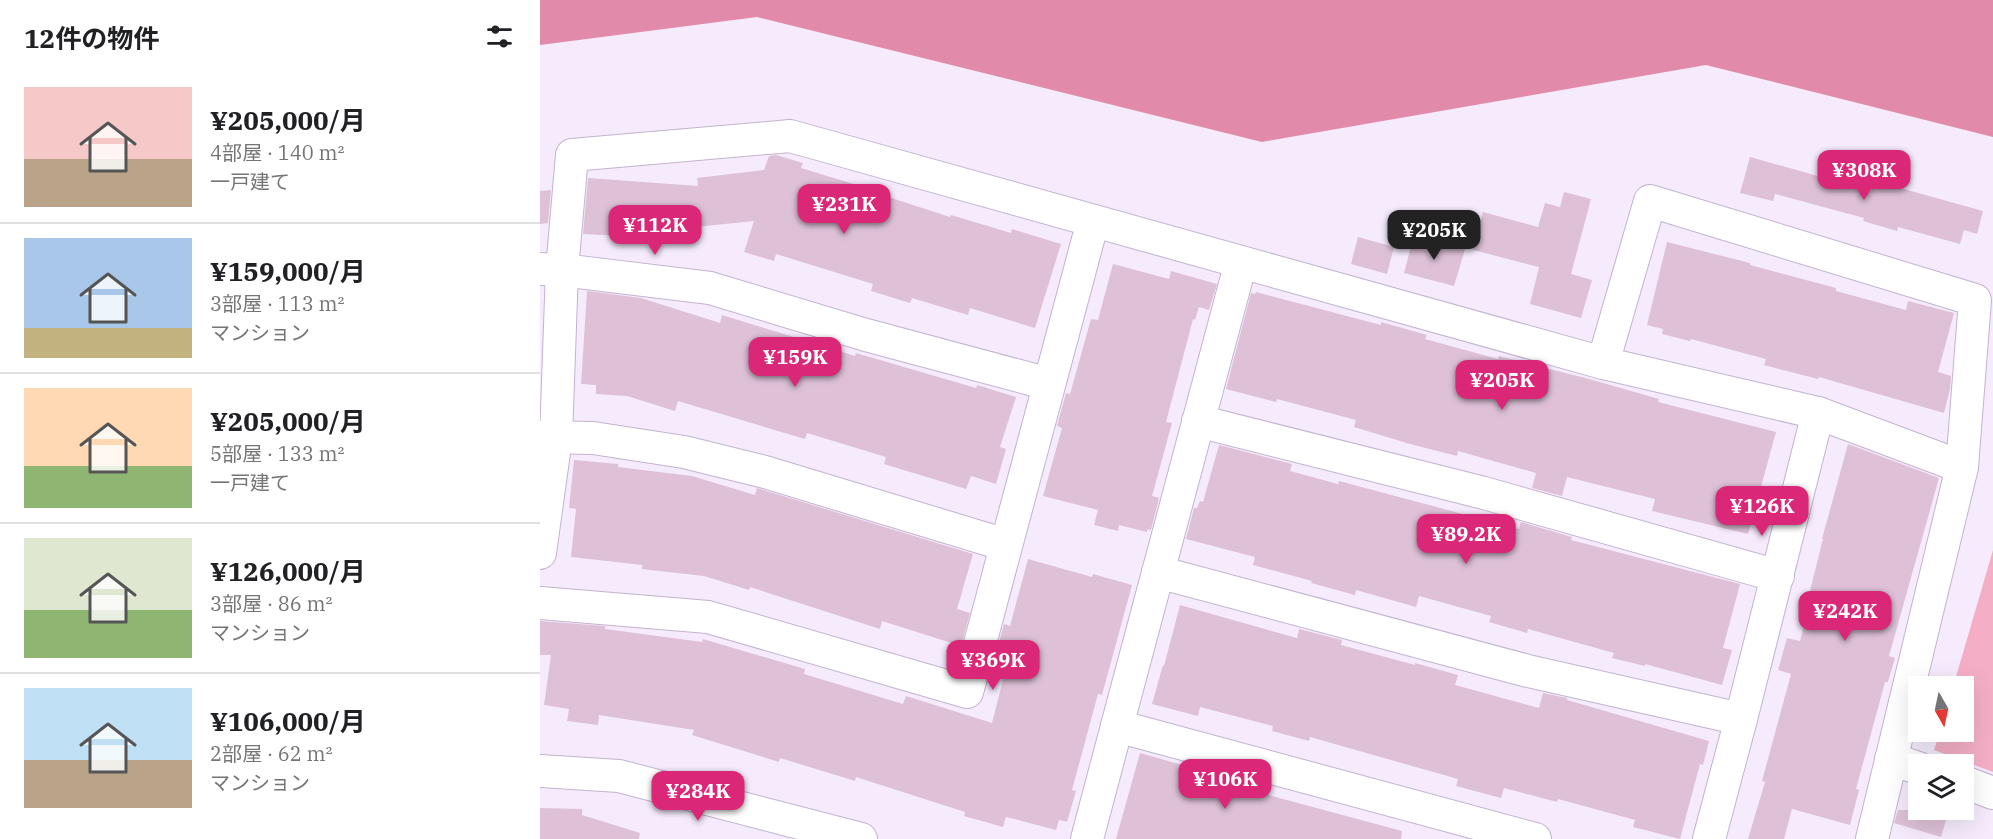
<!DOCTYPE html>
<html lang="ja">
<head>
<meta charset="utf-8">
<style>
  body { margin:0; font-family:"IBM Plex Serif","Noto Sans JP",serif; background:#f2f2f2; color:#202124; height:100vh; display:flex; flex-direction:column; font-size:22px; white-space:nowrap }
  * { box-sizing:border-box; margin:0 }
  p { font-size:20px; color:#757577 }
  .icon { flex:none; width:33px; height:33px; fill:none; stroke:currentColor; stroke-width:2; stroke-linecap:round; stroke-linejoin:round }
  .map { position:relative; flex:1; overflow:hidden }
  .drawer { display:flex; flex-direction:column; background:#fff; width:540px }
  .drawer>* { flex:none }
  .needle { width:39px; rotate:171deg }
  .tools { position:absolute; left:1368px; top:676px; display:grid; gap:12px }
  .tools a { display:grid; place-items:center; width:66px; height:66px; border-radius:0px; background:#fff; box-shadow:0 6px 24px #0002; font-size:30px }
  .price { position:absolute; translate:-50% -51px; padding:0 14px; border-radius:12px; background:#db2777; color:#fff; font-size:20px; line-height:39px; filter:drop-shadow(0 2px 3px #0008) }
  .price::after { content:''; position:absolute; left:50%; top:36px; width:18px; height:14px; margin-left:-9px; background:inherit; clip-path:polygon(0 0,100% 0,50% 100%) }
  .price.selected { background:#222; color:#fff }
  ul { padding:0; list-style:none }
  li { display:flex; align-items:center; gap:18px; height:150px; padding:0 24px }
  li+li { border-top:2px solid #e0e0e0 }
  li span { display:grid; place-items:center; flex:none; width:168px; height:120px; border-radius:0px; color:#555 }
  li>.icon { margin-inline-start:auto }
  span .icon { width:72px; height:72px; fill:#fffc; stroke-width:1 }
  li b { font-size:26px }
  h2 { display:flex; justify-content:space-between; align-items:center; height:72px; padding:0 24px; font-size:26px }
  main { display:flex; flex:1; min-height:0 }
  .map>svg:first-child { display:block }
  .green { fill:#f4afc6 }
  .forest { fill:#e28aa9 }
  .building { fill:#dec1d7 }
  .lines { fill:none; stroke-linecap:round; stroke-linejoin:round }
  .minor-casing { stroke:#c3b3cf; stroke-width:34 }
  .minor { stroke:#fff; stroke-width:32 }
</style>
</head>
<body>
<main>
<section class="drawer">
<h2>12件の物件<svg class="icon" aria-label="filters" viewBox="0 0 24 24"><path d="M4 7h16M4 17h16"/><circle cx="9" cy="7" r="2"/><circle cx="15" cy="17" r="2"/></svg></h2>
<ul>
<li><span style="background:linear-gradient(#f6c9c9 60%,#b9a48a 0)"><svg class="icon" aria-label="home" viewBox="0 0 24 24"><path d="M3 11l9-7 9 7M6 9v11h12V9"/></svg></span><div><b>¥205,000/月</b><p>4部屋 · 140 m²</p><p>一戸建て</p></div></li>
<li><span style="background:linear-gradient(#a9c7e8 75%,#c2b280 0)"><svg class="icon" aria-label="home" viewBox="0 0 24 24"><path d="M3 11l9-7 9 7M6 9v11h12V9"/></svg></span><div><b>¥159,000/月</b><p>3部屋 · 113 m²</p><p>マンション</p></div></li>
<li><span style="background:linear-gradient(#ffd9b3 65%,#8fb573 0)"><svg class="icon" aria-label="home" viewBox="0 0 24 24"><path d="M3 11l9-7 9 7M6 9v11h12V9"/></svg></span><div><b>¥205,000/月</b><p>5部屋 · 133 m²</p><p>一戸建て</p></div></li>
<li><span style="background:linear-gradient(#dfe7d0 60%,#8fb573 0)"><svg class="icon" aria-label="home" viewBox="0 0 24 24"><path d="M3 11l9-7 9 7M6 9v11h12V9"/></svg></span><div><b>¥126,000/月</b><p>3部屋 · 86 m²</p><p>マンション</p></div></li>
<li><span style="background:linear-gradient(#bfe0f5 60%,#b9a48a 0)"><svg class="icon" aria-label="home" viewBox="0 0 24 24"><path d="M3 11l9-7 9 7M6 9v11h12V9"/></svg></span><div><b>¥106,000/月</b><p>2部屋 · 62 m²</p><p>マンション</p></div></li>
</ul>
</section>
<div class="map">
<svg width="1453" height="839" viewBox="0 0 1453 839">
  <rect width="100%" height="100%" fill="#f5ebfd"/>
  <polygon class="green" points="1453,550 1453,772 1394,750 1400,732 1424,732 1424,687 1413,687"/>
  <polygon class="forest" points="0,0 1453,0 1453,137 1166,65 722,142 217,17 0,45"/>
  <g class="building">
    <polygon points="236,155 263,163 261,168 333,190 333,192 410,217 411,215 471,233 472,229 521,244 495,328 430,308 428,315 372,298 370,303 331,291 333,284 236,254 234,261 204,252 214,221 136,229 135,236 81,232 81,236 43,234 48,178 158,186 157,178 224,170 229,156"/>
    <polygon points="1210,157 1331,191 1332,187 1337,188 1339,182 1443,211 1437,234 1424,230 1420,244 1358,227 1357,231 1323,221 1324,218 1235,194 1233,201 1200,193"/>
    <polygon points="11,190 8,223 0,224 0,191"/>
    <polygon points="1024,192 1051,199 1031,274 1052,280 1041,318 990,304 999,267 933,250 943,212 998,227 1005,203 1020,207"/>
    <polygon points="874,235 925,249 914,286 864,273"/>
    <polygon points="818,237 854,247 847,274 811,264"/>
    <polygon points="1127,242 1210,263 1210,265 1296,288 1296,291 1366,310 1368,301 1414,313 1398,372 1411,376 1410,389 1404,413 1279,377 1278,379 1224,365 1226,359 1151,339 1150,341 1122,334 1123,329 1107,325"/>
    <polygon points="573,264 629,279 631,271 677,284 669,310 659,307 655,320 653,319 626,422 632,423 612,496 619,498 611,530 608,529 607,532 579,525 578,531 554,525 558,510 503,496 522,428 517,426 526,393 530,394 551,319 558,320"/>
    <polygon points="47,291 101,298 180,323 182,315 315,356 316,353 436,388 437,385 476,397 460,447 466,449 456,484 431,476 426,489 344,464 346,457 267,433 265,439 138,401 135,411 87,396 56,394 56,385 41,384"/>
    <polygon points="716,292 841,325 841,322 887,335 885,339 958,359 959,356 1049,379 1119,399 1118,402 1236,432 1208,534 1112,511 1115,499 1027,477 1022,496 992,488 996,473 918,451 917,456 870,444 814,427 816,420 737,399 736,402 686,389 711,293 715,294"/>
    <polygon points="1308,444 1399,478 1349,656 1355,658 1348,682 1345,682 1316,789 1319,790 1310,825 1252,809 1244,839 1208,839 1225,782 1222,781 1251,674 1238,670 1247,638 1260,641 1273,592 1270,591 1283,539 1282,539"/>
    <polygon points="679,445 752,464 750,471 798,484 799,481 979,529 981,522 1032,537 1031,540 1200,584 1183,648 1192,650 1182,685 1105,664 1105,666 1072,658 1074,653 988,629 987,633 949,622 951,616 879,596 876,607 816,590 815,595 771,583 772,581 713,565 715,557 646,539 654,508 657,508 660,501 663,502"/>
    <polygon points="34,460 78,464 78,467 152,476 215,495 217,488 433,554 417,609 430,613 421,646 342,621 340,629 210,587 209,590 164,576 102,569 102,565 31,557 36,509 29,508"/>
    <polygon points="488,559 552,577 553,574 592,585 562,695 558,694 532,790 536,791 527,822 519,820 516,830 466,817 463,827 424,816 425,812 316,777 315,781 240,758 239,762 152,735 154,730 59,715 58,725 27,721 29,709 4,705 11,655 0,655 0,621 65,626 65,629 162,642 163,639 265,669 264,674 363,704 366,696 452,723 466,668 453,665 464,624 470,626"/>
    <polygon points="640,605 757,638 759,629 802,640 801,645 875,665 875,663 918,675 915,685 999,708 1003,693 1027,698 1027,700 1169,741 1163,765 1160,764 1140,839 1093,827 1095,820 1018,799 1017,802 964,788 961,798 916,786 918,779 770,737 769,741 732,731 733,726 660,707 658,716 612,704 623,665 624,666"/>
    <polygon points="600,753 712,785 710,790 862,831 861,839 576,839"/>
    <polygon points="0,808 42,809 42,815 100,833 99,839 0,839"/>
    <polygon points="1358,810 1409,810 1401,837 1354,823"/>
  </g>
  <g class="lines">
    <defs>
      <g id="minor">
        <polyline points="701,262 577,726 995,839"/>
        <polyline points="0,269 22,270 32,155 250,136 1063,363 1110,201 1435,300 1422,467 1332,839"/>
        <polyline points="1063,363 1278,413 1201,719 1169,839"/>
        <polyline points="1278,413 1422,467"/>
        <polyline points="658,421 944,493 1238,576"/>
        <polyline points="0,437 53,438 144,452 225,472 466,545"/>
        <polyline points="0,553 16,438 22,270 170,288 326,335 509,384"/>
        <polyline points="618,572 988,671 1201,719"/>
        <polyline points="0,603 168,617 427,692 553,221"/>
        <polyline points="1351,759 1378,768"/>
        <polyline points="0,771 79,776 321,839"/>
        <polyline points="1424,782 1453,793"/>
        <polyline points="547,839 577,726"/>
      </g>
    </defs>
    <use href="#minor" class="minor-casing"/>
    <use href="#minor" class="minor"/>
  </g>
</svg>
<div class="tools">
<a><svg class="needle" viewBox="-14 -14 28 28"><path d="M0-13l5 13h-10z" fill="#e53935"/><path d="M0 13l5-13h-10z" fill="#757577"/></svg></a>
<a><svg class="icon" aria-label="layers" viewBox="0 0 24 24"><path d="M12 4l9 5-9 5-9-5zM3 14l9 5 9-5"/></svg></a>
</div>
<b class="price" style="left:1324px;top:201px">¥308K</b>
<b class="price" style="left:304px;top:235px">¥231K</b>
<b class="price" style="left:115px;top:256px">¥112K</b>
<b class="price selected" style="left:894px;top:261px">¥205K</b>
<b class="price" style="left:255px;top:388px">¥159K</b>
<b class="price" style="left:962px;top:411px">¥205K</b>
<b class="price" style="left:1222px;top:537px">¥126K</b>
<b class="price" style="left:926px;top:565px">¥89.2K</b>
<b class="price" style="left:1305px;top:642px">¥242K</b>
<b class="price" style="left:453px;top:691px">¥369K</b>
<b class="price" style="left:685px;top:810px">¥106K</b>
<b class="price" style="left:158px;top:822px">¥284K</b>
</div>
</main>
</body>
</html>
